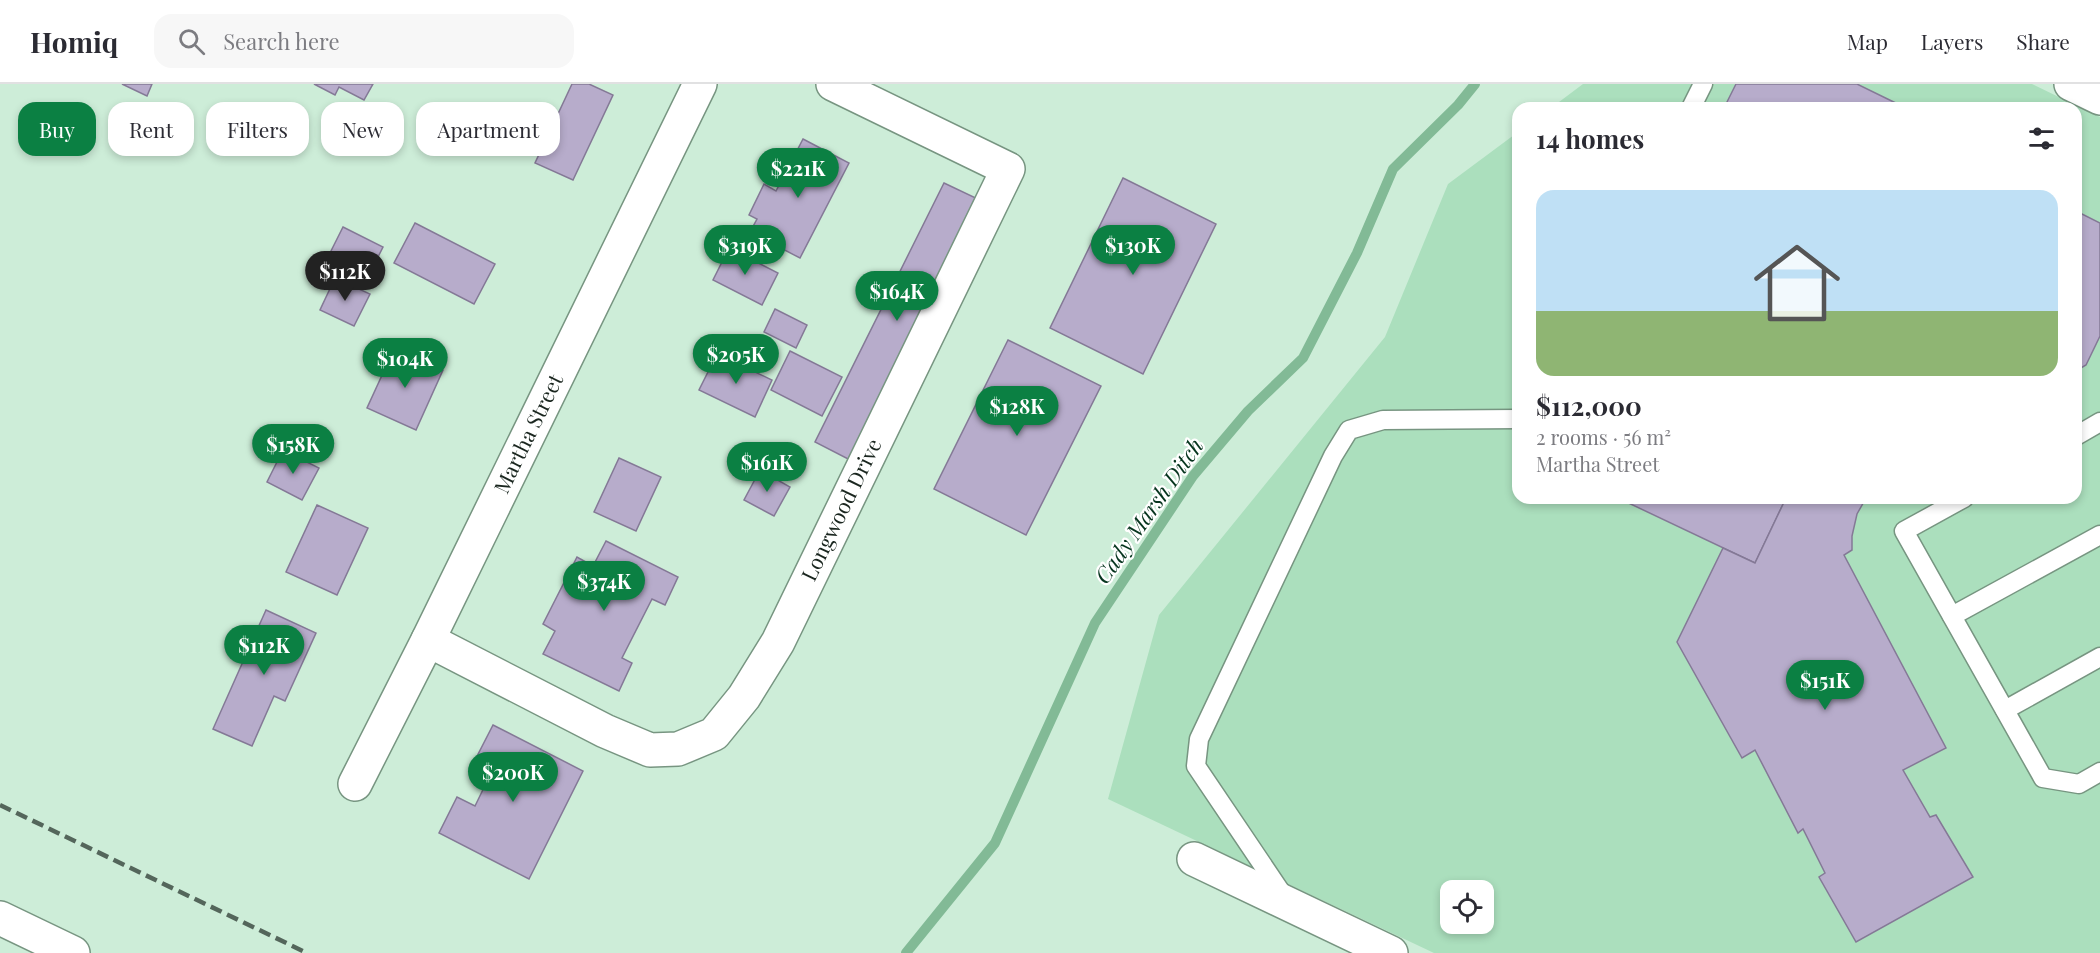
<!DOCTYPE html>
<html lang="en">
<head>
<meta charset="utf-8">
<style>
  body { margin:0; font-family:"Playfair Display",serif; background:#f7f7f7; color:#2b2b33; height:100vh; display:flex; flex-direction:column; font-size:22px; white-space:nowrap }
  * { box-sizing:border-box; margin:0 }
  p { font-size:20px; color:#7c7c81 }
  .icon { flex:none; width:33px; height:33px; fill:none; stroke:currentColor; stroke-width:2; stroke-linecap:round; stroke-linejoin:round }
  .map { position:relative; flex:1; overflow:hidden }
  .drawer { position:absolute; left:1512px; top:18px; width:570px; height:402px; display:flex; flex-direction:column; background:#fff; border-radius:18px; box-shadow:0 3px 9px #0003 }
  .drawer>* { flex:none }
  .hud { position:absolute; left:18px; top:18px; width:570px; height:54px; display:flex; gap:12px }
  .controls { position:absolute; left:1440px; top:796px; display:grid; gap:12px }
  .controls a { display:grid; place-items:center; width:54px; height:54px; border-radius:12px; background:#fff; box-shadow:0 3px 9px #0003; font-size:30px }
  .price { position:absolute; translate:-50% -51px; padding:0 14px; border-radius:21px; background:#0b8043; color:#fff; font-size:20px; line-height:39px; filter:drop-shadow(0 2px 3px #0008) }
  .price::after { content:''; position:absolute; left:50%; top:36px; width:18px; height:14px; margin-left:-9px; background:inherit; clip-path:polygon(0 0,100% 0,50% 100%) }
  .price.selected { background:#222; color:#fff }
  ul { padding:0; list-style:none }
  li { display:grid; align-content:center; gap:12px; height:318px; padding:0 24px }
  li span { display:grid; place-items:center; height:186px; border-radius:18px; color:#555 }
  li>.icon { margin-inline-start:auto }
  span .icon { width:108px; height:108px; fill:#fffc; stroke-width:1 }
  li b { font-size:26px }
  h2 { display:flex; justify-content:space-between; align-items:center; height:72px; padding:0 24px; font-size:26px }
  .pill { padding:0 21px; border-radius:18px; background:#fff; box-shadow:0 3px 9px #0003; font-size:21px; line-height:54px }
  .pill.selected { background:#0b8043; color:#fff }
  header { display:flex; align-items:center; gap:36px; box-sizing:border-box; height:84px; padding:0 30px; background:#fff; border-bottom:2px solid #e1e1e2 }
  header strong { font-size:28px }
  nav { display:flex; gap:33px; margin-inline-start:auto; font-size:21px }
  .search { width:420px; height:54px; background:#f7f7f7; display:flex; align-items:center; gap:15px; box-sizing:border-box; padding:0 21px; border-radius:18px; color:#7c7c81; font-size:22px }
  .map>svg:first-child { display:block }
  .green { fill:#abdfbd; fill-rule:evenodd }
  .lines { fill:none; stroke-linecap:round; stroke-linejoin:round }
  .stream { stroke:#82ba96; stroke-width:10 }
  .building { fill:#b7accb; stroke:#847996; stroke-width:1.5 }
  .service-casing { stroke:#779581; stroke-width:21 }
  .minor-casing { stroke:#779581; stroke-width:36 }
  .service { stroke:#fff; stroke-width:18 }
  .minor { stroke:#fff; stroke-width:33 }
  .rail { stroke:#54665b; stroke-width:4.5; stroke-dasharray:12 6; stroke-linecap:butt }
  .labels { text-anchor:middle; stroke-width:4.5; stroke-linejoin:round; paint-order:stroke }
  .street-label { font-size:21px; fill:#1a261f; stroke:#fff }
  .water-label { font-size:22px; font-style:italic; fill:#06351e; stroke:#fff }
</style>
</head>
<body>
<header>
<strong>Homiq</strong>
<div class="search"><svg class="icon" aria-label="search" viewBox="0 0 24 24"><circle cx="10" cy="10" r="6"/><path d="M15 15l6 6"/></svg>Search here</div>
<nav><a>Map</a><a>Layers</a><a>Share</a></nav>
</header>
<div class="map">
<svg width="2100" height="869" viewBox="0 0 2100 869">
  <rect width="100%" height="100%" fill="#cdedd8"/>
  <path class="green" d="M 1583,0 L 2032,0 L 2100,33 L 2100,869 L 1434,869 L 1108,715 L 1159,531 L 1385,253 L 1448,100 L 1518,48 L 1518,414 L 2076,414 L 2076,24 L 1551,24 ZM 1450,807 L 1484,807 L 1484,840 L 1450,840 Z"/>
  <g class="lines">
    <polyline class="stream" points="906,869 995,759 1095,539 1193,392 1248,327 1303,274 1357,169 1393,85 1458,21 1475,0"/>
  </g>
  <g class="building">
    <polygon points="122,0 152,0 147,12"/>
    <polygon points="314,0 373,0 364,16 339,3 335,11"/>
    <polygon points="572,0 589,0 613,11 573,96 535,79"/>
    <polygon points="1736,0 1857,0 1906,24 1724,24"/>
    <polygon points="803,55 849,79 800,174 750,148 757,135 749,131 764,100 776,107"/>
    <polygon points="1123,94 1216,140 1143,290 1050,244"/>
    <polygon points="944,99 980,116 852,377 815,358"/>
    <polygon points="2076,127 2100,139 2100,252 2086,281 2076,287"/>
    <polygon points="415,139 495,180 474,220 394,179"/>
    <polygon points="343,143 383,163 366,197 326,177"/>
    <polygon points="729,164 778,189 762,221 713,196"/>
    <polygon points="335,194 370,210 354,242 320,226"/>
    <polygon points="775,225 807,241 796,264 764,248"/>
    <polygon points="1008,256 1101,302 1026,451 934,405"/>
    <polygon points="395,263 443,286 416,346 367,324"/>
    <polygon points="790,267 842,293 822,332 771,306"/>
    <polygon points="717,270 772,296 755,333 699,306"/>
    <polygon points="283,366 319,384 302,416 267,398"/>
    <polygon points="619,374 661,393 636,447 594,428"/>
    <polygon points="760,386 790,403 774,432 744,416"/>
    <polygon points="1618,414 1786,414 1755,479"/>
    <polygon points="1786,414 1866,414 1857,430 1852,452 1852,466 1844,471 1946,664 1903,686 1930,733 1936,731 1973,793 1856,858 1819,793 1825,789 1803,745 1798,749 1755,666 1742,674 1677,558 1723,464 1755,479"/>
    <polygon points="317,421 368,444 337,511 286,488"/>
    <polygon points="606,457 678,493 665,521 652,515 622,574 632,579 619,607 543,570 555,547 543,540 577,473 593,482"/>
    <polygon points="266,526 316,549 285,617 274,612 252,662 213,645"/>
    <polygon points="493,641 583,687 529,795 439,749 457,713 475,722 491,689 473,680"/>
  </g>
  <g class="lines">
    <defs>
      <g id="service">
        <polyline points="1691,24 1703,0"/>
        <polyline points="2076,352 2100,338"/>
        <polyline points="1964,414 1904,447 2043,694 2079,700 2100,688"/>
        <polyline points="1952,532 2100,451"/>
        <polyline points="2005,626 2100,573"/>
        <polyline points="1285,814 1196,682 1199,655 1333,372 1349,346 1383,336 1518,335"/>
      </g>
      <g id="minor">
        <polyline points="2071,0 2100,14"/>
        <polyline points="428,556 605,647 650,666 678,665 714,650 744,613 778,558 1008,85 833,0"/>
        <polyline points="355,700 428,556 700,0"/>
        <polyline points="1194,775 1391,869"/>
        <polyline points="0,834 73,869"/>
      </g>
    </defs>
    <use href="#service" class="service-casing"/>
    <use href="#minor" class="minor-casing"/>
    <use href="#service" class="service"/>
    <use href="#minor" class="minor"/>
    <polyline class="rail" points="0,721 307,869"/>
  </g>
  <g class="labels">
    <g class="street-label">
      <text transform="translate(529 350) rotate(-64)" y="7">Martha Street</text>
      <text transform="translate(842 426) rotate(-64)" y="7">Longwood Drive</text>
    </g>
    <g class="water-label">
      <text transform="translate(1149 427) rotate(-55)" y="8">Cady Marsh Ditch</text>
    </g>
  </g>
</svg>
<div class="controls">
<a><svg class="icon" aria-label="locate" viewBox="0 0 24 24"><circle cx="12" cy="12" r="6"/><path d="M12 2v4M12 18v4M2 12h4M18 12h4"/></svg></a>
</div>
<b class="price" style="left:798px;top:115px">$221K</b>
<b class="price" style="left:745px;top:192px">$319K</b>
<b class="price" style="left:1133px;top:192px">$130K</b>
<b class="price selected" style="left:345px;top:218px">$112K</b>
<b class="price" style="left:897px;top:238px">$164K</b>
<b class="price" style="left:736px;top:301px">$205K</b>
<b class="price" style="left:405px;top:305px">$104K</b>
<b class="price" style="left:1017px;top:353px">$128K</b>
<b class="price" style="left:293px;top:391px">$158K</b>
<b class="price" style="left:767px;top:409px">$161K</b>
<b class="price" style="left:604px;top:528px">$374K</b>
<b class="price" style="left:264px;top:592px">$112K</b>
<b class="price" style="left:1825px;top:627px">$151K</b>
<b class="price" style="left:513px;top:719px">$200K</b>
<div class="hud">
<a class="pill selected">Buy</a>
<a class="pill">Rent</a>
<a class="pill">Filters</a>
<a class="pill">New</a>
<a class="pill">Apartment</a>
</div>
<section class="drawer">
<h2>14 homes<svg class="icon" aria-label="filters" viewBox="0 0 24 24"><path d="M4 7h16M4 17h16"/><circle cx="9" cy="7" r="2"/><circle cx="15" cy="17" r="2"/></svg></h2>
<ul>
<li><span style="background:linear-gradient(#bfe0f5 65%,#8fb573 0)"><svg class="icon" aria-label="home" viewBox="0 0 24 24"><path d="M3 11l9-7 9 7M6 9v11h12V9"/></svg></span><div><b>$112,000</b><p>2 rooms · 56 m²</p><p>Martha Street</p></div></li>
</ul>
</section>
</div>
</body>
</html>
